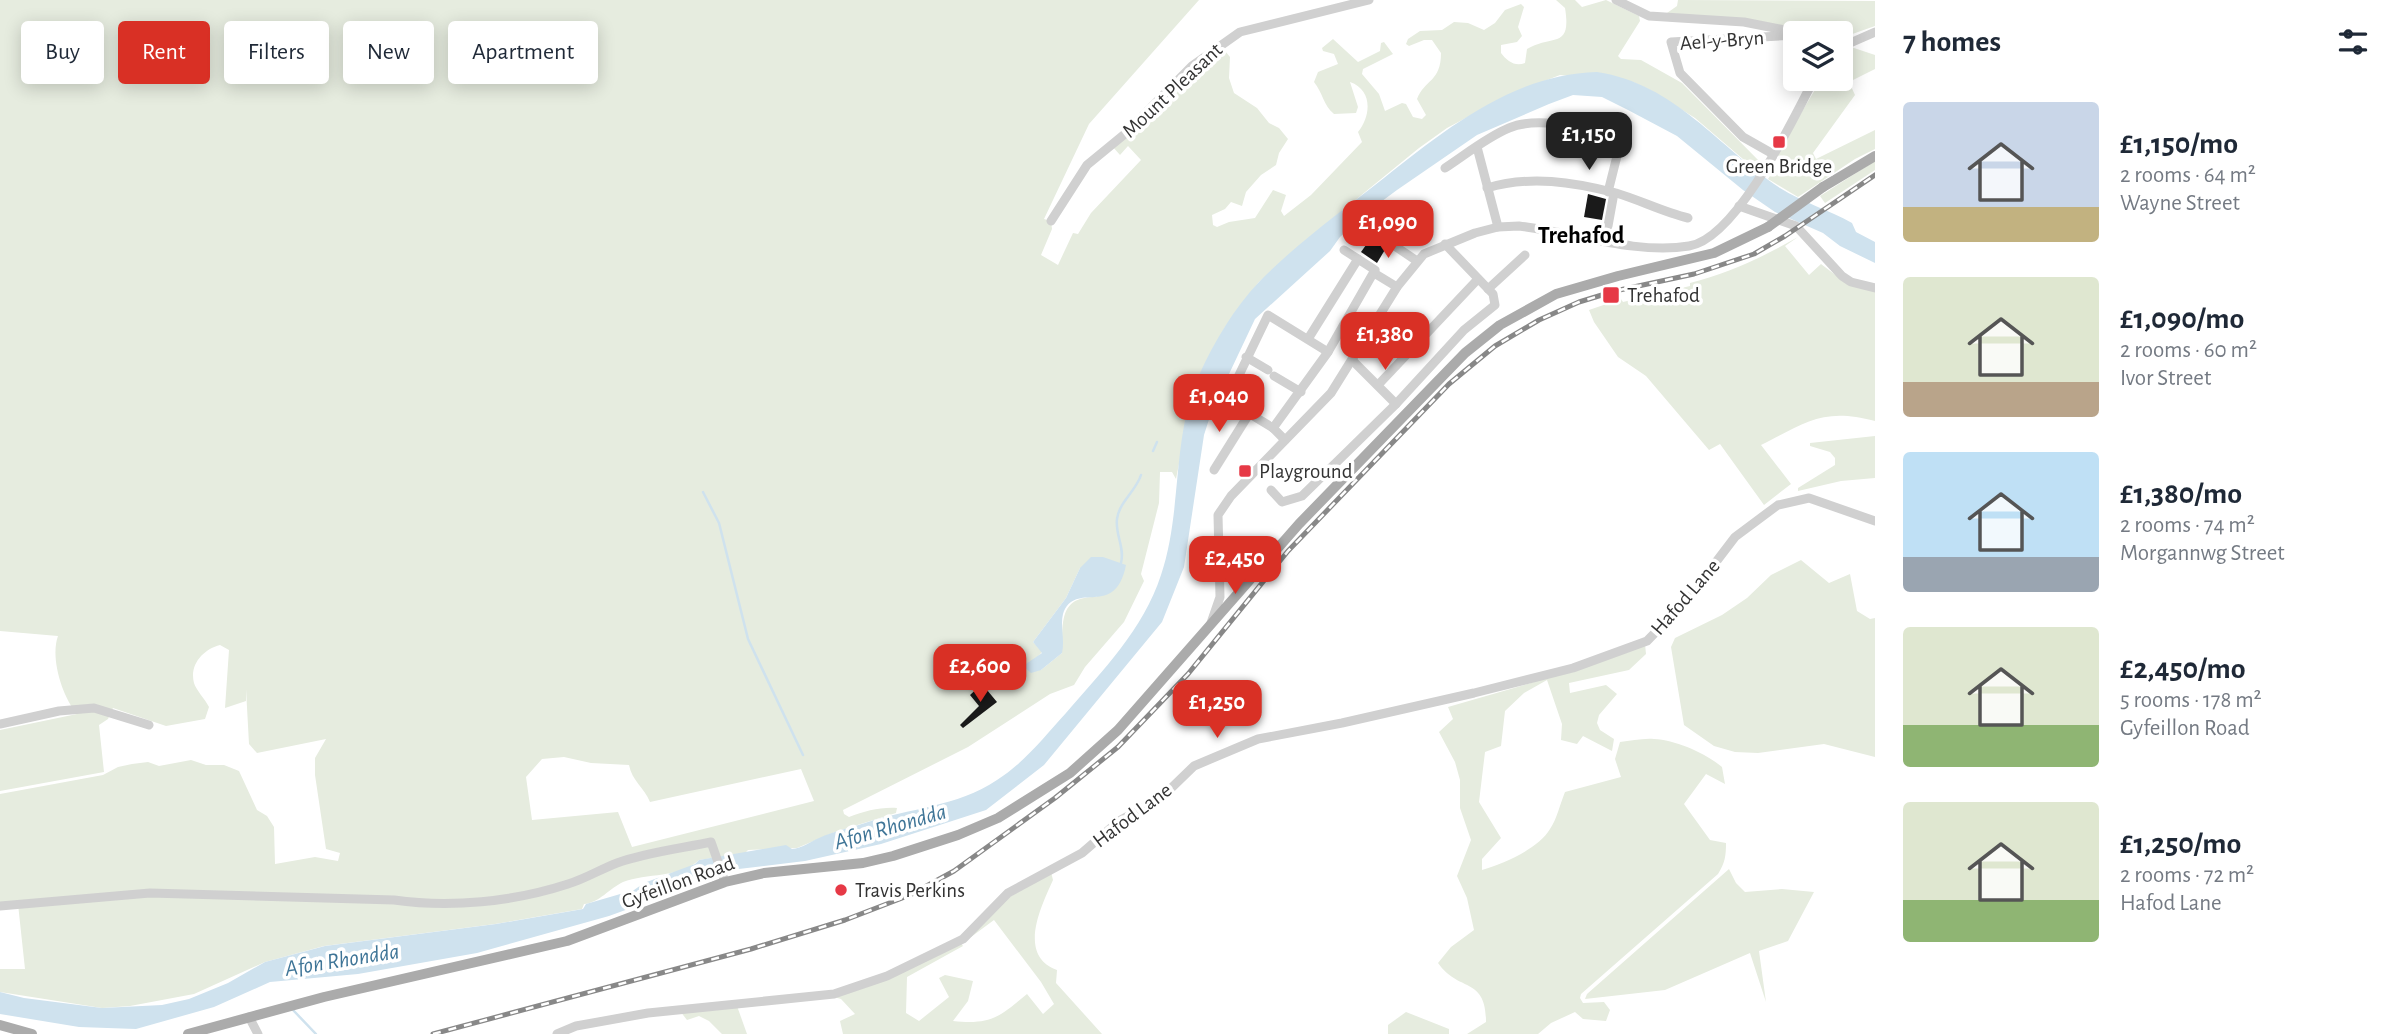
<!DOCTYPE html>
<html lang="en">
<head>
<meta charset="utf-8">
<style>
  body { margin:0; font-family:"Alegreya Sans",sans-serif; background:#f2f2f3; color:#1f2937; height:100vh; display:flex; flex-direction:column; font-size:26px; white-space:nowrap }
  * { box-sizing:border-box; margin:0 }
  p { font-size:23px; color:#747a83 }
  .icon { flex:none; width:38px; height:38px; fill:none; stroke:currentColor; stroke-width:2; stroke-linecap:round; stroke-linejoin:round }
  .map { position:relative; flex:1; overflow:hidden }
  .panel { display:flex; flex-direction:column; background:#fff; width:525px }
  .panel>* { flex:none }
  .top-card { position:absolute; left:21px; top:21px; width:665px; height:63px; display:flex; gap:14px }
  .tools { position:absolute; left:1783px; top:21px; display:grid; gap:14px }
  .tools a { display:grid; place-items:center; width:70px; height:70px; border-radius:7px; background:#fff; box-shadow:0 4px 18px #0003; font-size:35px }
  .price { position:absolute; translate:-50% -60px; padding:0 16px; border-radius:14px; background:#d93025; color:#fff; font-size:23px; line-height:46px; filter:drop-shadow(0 2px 4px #0008) }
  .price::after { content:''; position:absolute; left:50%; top:42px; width:21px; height:16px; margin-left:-10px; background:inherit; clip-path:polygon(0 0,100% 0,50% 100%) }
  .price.current { background:#222; color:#fff }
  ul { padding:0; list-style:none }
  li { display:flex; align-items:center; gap:21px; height:175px; padding:0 28px }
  li span { display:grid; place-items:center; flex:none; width:196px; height:140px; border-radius:7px; color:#555 }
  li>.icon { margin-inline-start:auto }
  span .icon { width:84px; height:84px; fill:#fffc; stroke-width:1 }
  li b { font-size:30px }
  h2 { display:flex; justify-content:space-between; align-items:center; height:84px; padding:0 28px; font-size:30px }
  .pill { padding:0 24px; border-radius:7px; background:#fff; box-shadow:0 4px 18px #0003; font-size:24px; line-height:63px }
  .pill.current { background:#d93025; color:#fff }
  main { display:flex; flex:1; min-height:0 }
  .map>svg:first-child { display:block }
  .green { fill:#e6ecdf; fill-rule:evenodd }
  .water { fill:#cfe2ee }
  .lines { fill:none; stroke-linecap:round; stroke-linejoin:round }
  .stream { stroke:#cfe2ee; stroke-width:2.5 }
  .building { fill:#1a1a1a }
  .minor { stroke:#d0d0d0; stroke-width:9 }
  .major { stroke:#ababab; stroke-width:10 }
  .rail-casing { stroke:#888; stroke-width:5 }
  .rail { stroke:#fff; stroke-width:2.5; stroke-dasharray:8; stroke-linecap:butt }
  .major-bridge { stroke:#ababab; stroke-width:10 }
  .poi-dot { fill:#e63946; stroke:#fff; stroke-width:2.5 }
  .labels { text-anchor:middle; stroke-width:7; stroke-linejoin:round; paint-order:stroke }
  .street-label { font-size:21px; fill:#333; stroke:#fff }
  .poi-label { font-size:21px; fill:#333; stroke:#fff; text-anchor:start }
  .water-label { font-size:23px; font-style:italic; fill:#3f7597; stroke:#fff }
  .quarter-label { font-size:24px; font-weight:bold; fill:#000; stroke:#fff }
</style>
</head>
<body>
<main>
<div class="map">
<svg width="1875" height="1034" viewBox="0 0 1875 1034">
  <rect width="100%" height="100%" fill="#fff"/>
  <g class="green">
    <path d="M 0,0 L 1199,0 L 1089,124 L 1044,219 L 1051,221 L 1052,229 L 1041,255 L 1058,265 L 1073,233 L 1078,234 L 1091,213 L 1141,160 L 1128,146 L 1120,155 L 1112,146 L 1142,116 L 1144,124 L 1148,122 L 1181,82 L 1201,70 L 1213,52 L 1221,46 L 1230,57 L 1229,78 L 1234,93 L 1257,108 L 1269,123 L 1279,128 L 1288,139 L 1279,153 L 1276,165 L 1261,175 L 1246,192 L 1242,206 L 1231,202 L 1225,209 L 1212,215 L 1213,225 L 1217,227 L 1229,222 L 1255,218 L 1273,190 L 1286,195 L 1281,211 L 1284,216 L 1311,195 L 1362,142 L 1358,132 C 1371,116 1373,90 1350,82 L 1358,107 L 1356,113 L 1334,114 C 1323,105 1323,93 1314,82 L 1318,72 L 1338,64 L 1334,54 L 1323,51 L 1322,48 L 1333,39 L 1358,62 L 1380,51 L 1381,43 L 1384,42 L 1393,54 L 1363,69 L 1362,74 L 1379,94 L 1385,111 L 1402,103 L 1406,104 L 1413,117 L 1422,119 L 1426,115 L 1417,99 C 1425,79 1441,82 1441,53 L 1432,40 L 1424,40 L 1409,46 L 1406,44 L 1408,39 L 1420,31 L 1442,30 L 1454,22 L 1468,23 L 1484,30 L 1495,23 L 1505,10 L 1521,4 L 1524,7 L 1518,27 L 1522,36 L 1517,42 L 1501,45 L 1501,53 C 1507,61 1515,67 1525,63 L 1527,49 C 1551,34 1572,50 1565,8 L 1556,0 L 1575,0 L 1582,7 L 1606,0 L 1639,16 L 1640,21 L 1618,56 L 1621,59 L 1641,60 L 1682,83 L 1762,164 L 1757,171 L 1695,118 L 1652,91 L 1633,82 L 1560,75 L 1511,94 L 1447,128 L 1419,148 L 1315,233 L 1259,282 L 1243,302 L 1225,327 L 1195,383 L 1176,479 L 1172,472 L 1160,472 L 1159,503 L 1141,574 L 1144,581 L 1124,622 L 1085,667 L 1074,685 L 1050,694 L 968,747 L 843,810 L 844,814 L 849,817 C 865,811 880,807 897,808 L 896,813 L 835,832 L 797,848 L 748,850 L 745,853 L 699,860 C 681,878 646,873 623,882 C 610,888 599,903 584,904 L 582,909 L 495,924 L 324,946 L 265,962 L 194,994 L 130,1006 L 102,1008 L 0,992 L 0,969 L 25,969 L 18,904 L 0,906 L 0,794 L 103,775 L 118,767 L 132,764 L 148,762 L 159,766 L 191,760 L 206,765 L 224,765 L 239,771 L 257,810 L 267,816 L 274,827 L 275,864 L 315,857 L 338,861 L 340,853 L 326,849 L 315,775 L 315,758 L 326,739 L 257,753 L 249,744 L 246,689 L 246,701 L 225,708 L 229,650 L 220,645 C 204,649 189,664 194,683 C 196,690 205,699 209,707 L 205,719 L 166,726 L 113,708 L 108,719 L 99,725 L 104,772 L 0,791 L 0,730 L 77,714 C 62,696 50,658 58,636 L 0,631 ZM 1080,568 L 1097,597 C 1058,596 1063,623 1062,653 L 1041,670 L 1029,662 L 1034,661 L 1042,652 L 1033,642 L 1066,598 ZM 564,757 L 591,763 L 629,765 C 632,781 644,787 650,802 L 801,769 L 814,801 L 632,847 L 618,812 L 532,820 L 526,777 L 542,759 Z"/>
    <polygon points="1678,0 1875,1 1875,26 1841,38 1841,33 1809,33 1746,20 1667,13 1677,6"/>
    <polygon points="1851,47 1875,55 1875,69 1849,82 1855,95 1813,153 1816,159 1875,130 1875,149 1855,159 1798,197 1768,179 1777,165 1779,150 1819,83 1822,79 1841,79 1841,57"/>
    <polygon points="1875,161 1875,170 1825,203 1820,196"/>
    <path d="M 1798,237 L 1785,246 L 1809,275 L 1821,264 L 1842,280 L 1875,292 L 1875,421 C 1822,407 1806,423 1761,445 L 1791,484 L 1764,505 L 1720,444 L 1709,450 L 1646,376 L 1618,357 L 1594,322 L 1589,310 L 1621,299 L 1623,302 L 1690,286 L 1690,283 C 1729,273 1763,257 1798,237 Z"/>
    <polygon points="1875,436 1875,478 1841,481 1798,491 1798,488 1835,465 1835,458 1830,452 1810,446 1810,443"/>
    <polygon points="1801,560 1829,583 1850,574 1857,611 1870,619 1875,618 1875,757 1824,744 1758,753 1735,752 1714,746 1684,725 1671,647 1675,638 1722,615 1747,598 1771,575"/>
    <path d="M 1645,644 L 1646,654 L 1629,670 L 1569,683 L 1570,693 L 1606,685 L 1617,694 L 1599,715 L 1597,723 L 1600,730 L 1614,739 L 1612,751 L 1583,736 L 1577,744 L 1561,740 L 1562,724 L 1547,680 L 1524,693 L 1505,711 L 1501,746 L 1485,752 L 1479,802 L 1501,838 L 1482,859 L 1482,870 C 1503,864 1538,849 1550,829 C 1557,819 1560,804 1565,792 L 1621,777 L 1615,759 L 1620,742 C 1631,741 1643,738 1654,739 C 1676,740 1705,753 1722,767 L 1725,784 L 1706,774 L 1684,804 L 1710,840 L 1726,843 C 1726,856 1725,863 1718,874 L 1581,994 L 1580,998 L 1583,1003 L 1604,1002 L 1610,1010 L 1606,1021 L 1583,1019 L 1575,1012 L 1551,1023 L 1538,1034 L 1467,1034 L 1486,1022 C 1486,976 1459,993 1438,963 L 1451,947 L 1474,930 L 1467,898 L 1457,876 L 1471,840 L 1460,808 L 1460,780 L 1455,762 L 1439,732 L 1453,719 L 1448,707 L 1531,683 Z"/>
    <polygon points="1729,869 1736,883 1745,892 1782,889 1814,892 1788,941 1759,951 1766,1002 1750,953 1665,990 1585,999 1587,994"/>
    <path d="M 1051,872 L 1053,880 C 1041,907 1017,955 1057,970 L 1056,983 L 1102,1034 L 843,1034 L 840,1021 L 855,1014 L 841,999 L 834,997 L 960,942 L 963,946 L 907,977 L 906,1013 L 919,1021 L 949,997 L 939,978 L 945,975 L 973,981 L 968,1001 L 953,1021 C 991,1025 999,1017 1027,994 L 1043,1014 L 1054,1004 L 1041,982 L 994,920 L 971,937 L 969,935 L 1003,901 Z"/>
    <polygon points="737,1006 747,1034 722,1034 709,1021 699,1016 687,1020 680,1011"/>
    <polygon points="1406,1012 1449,1029 1449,1034 1388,1034 1388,1025"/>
  </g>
  <g class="water">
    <path d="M 1597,72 C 1676,84 1718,147 1780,188 C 1802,202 1829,210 1852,223 L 1856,232 L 1875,242 L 1875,263 L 1840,246 L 1823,233 L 1775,212 L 1743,190 L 1677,136 L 1628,110 L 1602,97 L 1573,95 L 1549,104 L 1477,135 L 1397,190 L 1370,210 L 1340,237 L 1330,251 L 1255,319 L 1212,410 L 1204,435 L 1184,567 L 1162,622 L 1044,765 L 986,810 L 881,844 L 805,861 L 705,873 L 671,886 L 653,900 L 609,916 L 477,953 L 358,974 L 270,982 L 214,1007 L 136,1029 L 79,1027 L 0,1014 L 0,992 L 24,998 L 102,1008 L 162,1005 L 189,999 L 228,983 L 265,962 L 325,946 L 496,924 L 583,909 L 586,904 L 634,890 L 644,883 L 695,864 L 699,860 L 786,845 L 792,849 C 802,848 810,842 819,838 C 834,831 850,828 865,823 C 909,808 957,807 997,780 C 1024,763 1045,736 1066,713 C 1103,670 1143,630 1161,575 C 1183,510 1171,436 1200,373 C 1214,342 1235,307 1259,282 C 1297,243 1342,211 1384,178 C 1446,129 1514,74 1597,72 Z"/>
    <path d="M 1091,557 L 1103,557 L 1126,565 C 1115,620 1075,579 1063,614 C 1060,626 1065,640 1062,653 L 1041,670 L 1031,673 L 1023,666 L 1042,653 L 1033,642 L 1066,598 L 1080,568 Z"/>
  </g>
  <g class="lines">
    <g class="stream">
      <polyline points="1153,451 1157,442"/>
      <polyline points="703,492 719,523 748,639 803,755"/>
      <path d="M 1121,563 C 1125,547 1115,535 1117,519 C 1119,502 1136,491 1141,475"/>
      <polyline points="293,1010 316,1034"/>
    </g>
  </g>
  <g class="building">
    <polygon points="1588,194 1606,199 1602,220 1584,217"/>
    <polygon points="1371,238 1386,248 1377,263 1361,252"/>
    <polygon points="982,684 997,702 963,728 960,725 979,706 970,695"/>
  </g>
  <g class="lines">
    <g class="minor">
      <polyline points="1616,0 1649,16 1744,22 1795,32"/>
      <polyline points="1841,47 1875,32"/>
      <polyline points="1477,147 1498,227"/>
      <polyline points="1773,154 1743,137 1680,73 1671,42 1796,35"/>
      <path d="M 1445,168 C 1465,155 1487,137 1509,128 C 1539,115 1591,130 1622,136 L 1608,192"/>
      <path d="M 1487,188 C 1530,175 1573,182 1616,193 C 1640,200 1663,212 1688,218"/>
      <polyline points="1739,206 1796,226 1842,276 1851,282 1875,288"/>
      <polyline points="1051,221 1087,165 1126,133 1192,66 1240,32 1369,0"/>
      <polyline points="1608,226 1614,193"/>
      <polyline points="1377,234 1417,261"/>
      <polyline points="1344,250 1358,259"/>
      <polyline points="1374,273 1397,287"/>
      <polyline points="1488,289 1525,255"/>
      <polyline points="1246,357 1268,370"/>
      <polyline points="1353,361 1396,404"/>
      <polyline points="1274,376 1301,392"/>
      <polyline points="1378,385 1478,279"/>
      <polyline points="1273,428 1328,352 1375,270 1358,259 1308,339"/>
      <polyline points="1285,440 1273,428 1227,400 1268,315 1328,352"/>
      <polyline points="1214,470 1249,414"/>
      <polyline points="1271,490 1282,502 1302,496 1396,404 1464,330 1495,305 1493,294 1445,244"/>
      <polyline points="1220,561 1243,585"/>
      <path d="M 1211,623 L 1220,597 L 1218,515 L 1231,496 L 1331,393 L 1397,287 L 1424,254 L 1475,233 L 1498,227 L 1519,226 C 1572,232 1636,255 1689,246 C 1736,239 1793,120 1814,79"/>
      <polyline points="0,724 59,711 94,708 149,725"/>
      <path d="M 0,906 L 150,893 L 394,900 C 450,908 513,902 568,884 C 585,879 601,869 617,863 C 643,853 683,848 711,842 L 725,882"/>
      <polyline points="249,1017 258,1034"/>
      <polyline points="557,1034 576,1026 648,1013 834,994 887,976 963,939 1008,893 1082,853 1119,821 1161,798 1194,766 1258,739 1342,723 1474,693 1573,668 1647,641 1687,600 1735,537 1778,505 1809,498 1875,521"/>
    </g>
    <g class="major">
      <polyline points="1823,187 1875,156"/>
      <polyline points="0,1025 32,1034"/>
      <polyline points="188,1034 324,997 567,941 725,882 764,873 863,863 893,856 958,835 998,818 1070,773 1118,730 1299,524 1465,353 1500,325 1556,294 1618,276 1714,253 1768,227"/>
    </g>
    <defs>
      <polyline id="rail" points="433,1034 751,949 845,920 910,895 954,871 1055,798 1118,747 1188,674 1288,551 1449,384 1495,346 1539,320 1579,302 1615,291 1694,274 1754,254 1785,236 1875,175"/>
    </defs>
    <use href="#rail" class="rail-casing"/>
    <use href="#rail" class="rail"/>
    <polyline class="major-bridge" points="1768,227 1823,187"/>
  </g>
  <g class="poi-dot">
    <rect x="1772" y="135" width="14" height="14" rx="3.5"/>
    <rect x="1602" y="286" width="18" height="18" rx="3.5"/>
    <rect x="1238" y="464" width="14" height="14" rx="3.5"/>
    <circle cx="841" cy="890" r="7"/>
  </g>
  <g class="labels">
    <g class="street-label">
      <text transform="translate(1722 40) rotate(-4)" y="7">Ael-y-Bryn</text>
      <text transform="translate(1172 90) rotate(-43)" y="7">Mount Pleasant</text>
      <text transform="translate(1685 597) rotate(-49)" y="7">Hafod Lane</text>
      <text transform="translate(1132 815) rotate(-37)" y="7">Hafod Lane</text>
      <text transform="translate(678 882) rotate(-20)" y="7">Gyfeillon Road</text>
    </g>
    <g class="poi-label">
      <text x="1779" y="173" text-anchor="middle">Green Bridge</text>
      <text x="1627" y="302">Trehafod</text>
      <text x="1259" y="478">Playground</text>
      <text x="855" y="897">Travis Perkins</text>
    </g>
    <g class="water-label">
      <text transform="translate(890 826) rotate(-16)" y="8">Afon Rhondda</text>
      <text transform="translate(342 959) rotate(-9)" y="8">Afon Rhondda</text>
    </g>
    <g class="quarter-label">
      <text x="1581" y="243">Trehafod</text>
    </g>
  </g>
</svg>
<div class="tools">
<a><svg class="icon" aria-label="layers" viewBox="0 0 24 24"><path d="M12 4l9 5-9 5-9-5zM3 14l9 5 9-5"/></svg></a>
</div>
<b class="price current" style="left:1589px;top:172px">£1,150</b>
<b class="price" style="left:1388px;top:260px">£1,090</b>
<b class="price" style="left:1385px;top:372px">£1,380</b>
<b class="price" style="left:1219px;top:434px">£1,040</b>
<b class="price" style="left:1235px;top:596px">£2,450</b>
<b class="price" style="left:980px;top:704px">£2,600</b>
<b class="price" style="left:1217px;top:740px">£1,250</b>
<div class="top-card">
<a class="pill">Buy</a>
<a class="pill current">Rent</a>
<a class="pill">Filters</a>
<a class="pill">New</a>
<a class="pill">Apartment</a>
</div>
</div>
<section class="panel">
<h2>7 homes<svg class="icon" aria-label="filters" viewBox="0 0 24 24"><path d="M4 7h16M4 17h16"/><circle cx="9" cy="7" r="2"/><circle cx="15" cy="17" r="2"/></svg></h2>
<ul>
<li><span style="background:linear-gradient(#c9d6e8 75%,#c2b280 0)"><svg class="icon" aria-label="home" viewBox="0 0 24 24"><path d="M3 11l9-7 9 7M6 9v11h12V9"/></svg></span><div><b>£1,150/mo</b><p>2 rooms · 64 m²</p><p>Wayne Street</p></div></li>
<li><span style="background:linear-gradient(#dfe7d0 75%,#b9a48a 0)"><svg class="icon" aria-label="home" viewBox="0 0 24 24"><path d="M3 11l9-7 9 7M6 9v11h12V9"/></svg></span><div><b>£1,090/mo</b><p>2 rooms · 60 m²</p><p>Ivor Street</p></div></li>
<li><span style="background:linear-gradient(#bfe0f5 75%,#9aa5b1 0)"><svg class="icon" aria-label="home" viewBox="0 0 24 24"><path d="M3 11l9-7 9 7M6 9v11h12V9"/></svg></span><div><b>£1,380/mo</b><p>2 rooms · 74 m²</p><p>Morgannwg Street</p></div></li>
<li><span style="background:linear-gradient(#dfe7d0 70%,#8fb573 0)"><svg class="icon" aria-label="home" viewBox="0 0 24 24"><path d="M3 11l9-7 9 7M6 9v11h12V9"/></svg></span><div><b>£2,450/mo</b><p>5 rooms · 178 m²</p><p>Gyfeillon Road</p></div></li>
<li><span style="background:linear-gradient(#dfe7d0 70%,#8fb573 0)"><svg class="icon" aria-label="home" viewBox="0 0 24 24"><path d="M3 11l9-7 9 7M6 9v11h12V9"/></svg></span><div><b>£1,250/mo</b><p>2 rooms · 72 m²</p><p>Hafod Lane</p></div></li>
</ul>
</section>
</main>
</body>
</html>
